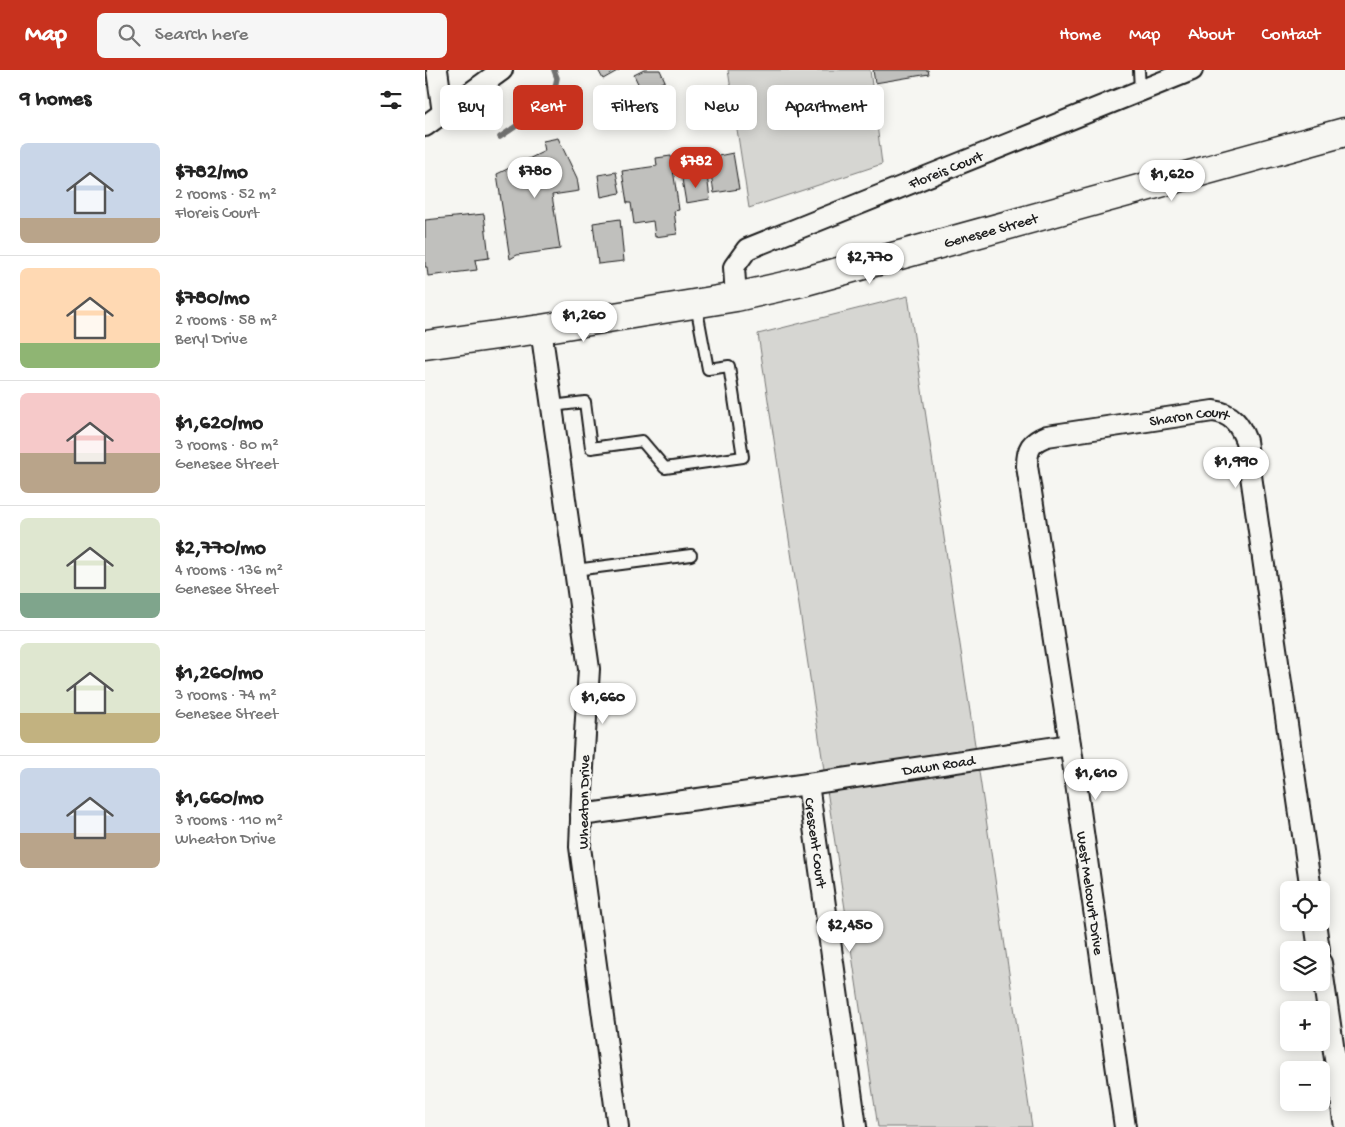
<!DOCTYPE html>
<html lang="en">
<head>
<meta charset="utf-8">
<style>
  body { margin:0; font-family:"Gochi Hand",sans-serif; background:#f6f6f6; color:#222; height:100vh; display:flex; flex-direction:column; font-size:19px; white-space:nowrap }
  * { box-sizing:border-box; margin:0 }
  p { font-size:16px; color:#767676 }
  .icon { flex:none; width:28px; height:28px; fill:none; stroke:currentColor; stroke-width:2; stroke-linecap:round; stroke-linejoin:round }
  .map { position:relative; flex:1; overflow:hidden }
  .panel { display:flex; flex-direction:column; background:#fff; width:425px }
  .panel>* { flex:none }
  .hud { position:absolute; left:15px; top:15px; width:475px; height:45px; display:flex; gap:10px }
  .fabs { position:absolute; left:855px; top:811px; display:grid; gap:10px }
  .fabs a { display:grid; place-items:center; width:50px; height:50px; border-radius:8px; background:#fff; box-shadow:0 2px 12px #0003; font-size:25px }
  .price { position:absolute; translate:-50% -42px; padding:0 11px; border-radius:18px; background:#fff; color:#222; font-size:16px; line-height:32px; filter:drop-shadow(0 1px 2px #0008) }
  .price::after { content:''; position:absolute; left:50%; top:30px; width:15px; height:11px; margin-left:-8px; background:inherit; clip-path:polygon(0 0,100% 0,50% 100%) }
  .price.current { background:#c8321e; color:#fff }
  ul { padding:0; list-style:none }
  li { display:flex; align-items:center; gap:15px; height:125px; padding:0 20px }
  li+li { border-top:1px solid #e0e0e0 }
  li span { display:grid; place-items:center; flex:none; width:140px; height:100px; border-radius:8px; color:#555 }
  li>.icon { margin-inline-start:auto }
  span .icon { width:60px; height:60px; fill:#fffc; stroke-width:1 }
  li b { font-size:21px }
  h2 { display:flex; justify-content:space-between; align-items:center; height:60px; padding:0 20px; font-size:21px }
  .tag { padding:0 18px; border-radius:8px; background:#fff; box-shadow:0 2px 12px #0003; font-size:18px; line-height:45px }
  .tag.current { background:#c8321e; color:#fff }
  header { display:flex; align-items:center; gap:30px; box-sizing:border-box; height:70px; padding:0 25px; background:#c8321e; color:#fff }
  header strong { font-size:24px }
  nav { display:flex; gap:28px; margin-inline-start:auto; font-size:18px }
  .search { width:350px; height:45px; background:#f6f6f6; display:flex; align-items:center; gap:12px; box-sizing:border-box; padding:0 18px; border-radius:8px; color:#767676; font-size:19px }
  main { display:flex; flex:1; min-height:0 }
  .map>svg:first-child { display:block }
  .green { fill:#d6d6d2; stroke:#797977 }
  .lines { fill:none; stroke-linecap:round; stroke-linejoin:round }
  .stream { stroke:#727271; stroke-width:5.5 }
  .building { fill:#c0c0bd; stroke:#1c1c1c }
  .service-casing { stroke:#1c1c1c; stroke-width:14 }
  .minor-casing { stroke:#1c1c1c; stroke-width:24 }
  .secondary-casing { stroke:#1c1c1c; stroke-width:31 }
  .service { stroke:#f6f6f2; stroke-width:10 }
  .minor { stroke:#f6f6f2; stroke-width:20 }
  .secondary { stroke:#f6f6f2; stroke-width:28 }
  .labels { text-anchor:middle; stroke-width:5; stroke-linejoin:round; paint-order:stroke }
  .street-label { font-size:15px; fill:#1c1c1c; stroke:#f6f6f2 }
</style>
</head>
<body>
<header>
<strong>Map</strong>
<div class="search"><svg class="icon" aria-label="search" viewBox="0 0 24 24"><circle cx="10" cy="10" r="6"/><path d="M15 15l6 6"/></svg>Search here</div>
<nav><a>Home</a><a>Map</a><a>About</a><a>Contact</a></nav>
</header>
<main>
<section class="panel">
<h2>9 homes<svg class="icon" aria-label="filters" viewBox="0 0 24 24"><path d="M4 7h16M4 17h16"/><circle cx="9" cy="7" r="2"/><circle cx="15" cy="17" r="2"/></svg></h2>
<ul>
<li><span style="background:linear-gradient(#c9d6e8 75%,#b9a48a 0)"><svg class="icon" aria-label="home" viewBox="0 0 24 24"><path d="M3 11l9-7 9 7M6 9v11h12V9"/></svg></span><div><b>$782/mo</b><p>2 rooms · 52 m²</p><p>Floreis Court</p></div></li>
<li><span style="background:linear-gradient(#ffd9b3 75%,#8fb573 0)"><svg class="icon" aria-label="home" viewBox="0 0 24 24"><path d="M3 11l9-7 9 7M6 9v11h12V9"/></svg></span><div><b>$780/mo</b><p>2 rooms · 58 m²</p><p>Beryl Drive</p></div></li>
<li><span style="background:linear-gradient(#f6c9c9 60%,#b9a48a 0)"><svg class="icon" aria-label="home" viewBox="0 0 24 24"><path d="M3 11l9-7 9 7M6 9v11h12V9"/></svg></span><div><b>$1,620/mo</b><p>3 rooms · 80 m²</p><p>Genesee Street</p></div></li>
<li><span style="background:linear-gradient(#dfe7d0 75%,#7fa58c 0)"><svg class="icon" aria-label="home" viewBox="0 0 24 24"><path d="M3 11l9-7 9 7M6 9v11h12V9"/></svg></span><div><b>$2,770/mo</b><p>4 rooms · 136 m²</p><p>Genesee Street</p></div></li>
<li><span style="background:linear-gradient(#dfe7d0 70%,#c2b280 0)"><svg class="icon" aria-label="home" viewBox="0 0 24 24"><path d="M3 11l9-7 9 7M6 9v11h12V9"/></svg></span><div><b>$1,260/mo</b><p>3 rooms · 74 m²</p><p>Genesee Street</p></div></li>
<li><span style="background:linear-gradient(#c9d6e8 65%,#b9a48a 0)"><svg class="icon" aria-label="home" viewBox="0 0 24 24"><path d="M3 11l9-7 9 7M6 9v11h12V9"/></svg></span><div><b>$1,660/mo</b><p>3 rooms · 110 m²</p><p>Wheaton Drive</p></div></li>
</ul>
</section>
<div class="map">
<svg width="920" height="1057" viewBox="0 0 920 1057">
  <rect width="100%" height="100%" fill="#f6f6f2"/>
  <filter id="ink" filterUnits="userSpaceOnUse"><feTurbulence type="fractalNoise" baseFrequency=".02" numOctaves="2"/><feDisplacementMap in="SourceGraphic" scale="10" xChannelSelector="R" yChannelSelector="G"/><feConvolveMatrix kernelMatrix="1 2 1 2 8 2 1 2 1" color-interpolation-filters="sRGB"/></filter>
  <g filter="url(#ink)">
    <g class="green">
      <polygon points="303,0 445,0 457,94 324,138"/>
      <polygon points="483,226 607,1057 453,1057 333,264"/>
    </g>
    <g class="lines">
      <polyline class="stream" points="75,67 127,32 132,8 129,0"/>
    </g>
    <g class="building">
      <polygon points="173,0 194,0 178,9"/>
      <polygon points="219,0 235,0 240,11 217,22 209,5"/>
      <polygon points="448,0 503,0 504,4 450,13"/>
      <polygon points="133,68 152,108 154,121 127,125 135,179 92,185 85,189 72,104 120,81 118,71"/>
      <polygon points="308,83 314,119 289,123 285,98 295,96 293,86"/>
      <polygon points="246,86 254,140 249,141 252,164 230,167 228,151 209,154 206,133 202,133 197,101 232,96 231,88"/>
      <polygon points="191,102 195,123 176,127 173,105"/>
      <polygon points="282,105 285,129 261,133 257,109"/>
      <polygon points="59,144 64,188 50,190 52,200 3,206 2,197 0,197 0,150"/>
      <polygon points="195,149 199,191 173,194 168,153"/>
    </g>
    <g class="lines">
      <defs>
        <g id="service">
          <polyline points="714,0 715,21"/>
          <polyline points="127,336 160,332 166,378 217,371 240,398 318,387 304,296 283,299 271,235"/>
          <polyline points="150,500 266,485"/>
        </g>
        <g id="minor">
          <polyline points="12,0 18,43"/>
          <polyline points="0,56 77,0"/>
          <path id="s1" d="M 311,227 L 309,197 L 322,179 L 767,0"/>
          <polyline points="116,259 164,599 158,697 155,777 193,1057"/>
          <path id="s2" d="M 383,714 L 431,1057"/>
          <path id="s3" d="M 156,745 L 383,714 L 645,675"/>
          <polyline points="890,852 894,880"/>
          <polyline points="896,893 920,1057"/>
          <path id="s4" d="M 700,1057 L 650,706 L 602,396 C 602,378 606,372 622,366 L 788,341 C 807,343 815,355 821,371 L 886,820"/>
        </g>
        <g id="secondary">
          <path id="s5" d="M 0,275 L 116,259 L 311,227 L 377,212 L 920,62"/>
        </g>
      </defs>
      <use href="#service" class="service-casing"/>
      <use href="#minor" class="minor-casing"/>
      <use href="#secondary" class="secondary-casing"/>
      <use href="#service" class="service"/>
      <use href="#minor" class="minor"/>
      <use href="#secondary" class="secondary"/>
    </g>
  </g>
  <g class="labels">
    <g class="street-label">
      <text dy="5" stroke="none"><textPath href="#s1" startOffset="266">Floreis Court</textPath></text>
      <text dy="5" stroke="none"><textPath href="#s5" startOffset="578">Genesee Street</textPath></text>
      <text dy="5" stroke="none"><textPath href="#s4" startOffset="852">Sharon Court</textPath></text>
      <text dy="5" stroke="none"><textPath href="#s3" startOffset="361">Dawn Road</textPath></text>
      <text transform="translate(158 732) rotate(-89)" y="5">Wheaton Drive</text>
      <text dy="5" stroke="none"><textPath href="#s2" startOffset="59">Crescent Court</textPath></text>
      <text transform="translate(666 823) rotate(82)" y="5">West Melcourt Drive</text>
    </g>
  </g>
</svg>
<div class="fabs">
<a><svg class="icon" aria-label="locate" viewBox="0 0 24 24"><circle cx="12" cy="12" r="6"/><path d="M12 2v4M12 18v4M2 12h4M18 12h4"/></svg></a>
<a><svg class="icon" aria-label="layers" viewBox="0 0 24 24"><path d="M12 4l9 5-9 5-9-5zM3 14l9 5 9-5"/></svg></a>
<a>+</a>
<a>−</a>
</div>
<b class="price current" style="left:271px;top:119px">$782</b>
<b class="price" style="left:110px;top:129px">$780</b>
<b class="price" style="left:747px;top:132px">$1,620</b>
<b class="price" style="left:445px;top:215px">$2,770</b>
<b class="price" style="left:159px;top:273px">$1,260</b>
<b class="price" style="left:811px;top:419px">$1,990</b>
<b class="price" style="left:178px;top:655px">$1,660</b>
<b class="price" style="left:671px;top:731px">$1,610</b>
<b class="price" style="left:425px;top:883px">$2,450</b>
<div class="hud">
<a class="tag">Buy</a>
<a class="tag current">Rent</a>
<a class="tag">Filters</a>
<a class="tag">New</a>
<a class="tag">Apartment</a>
</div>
</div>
</main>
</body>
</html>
